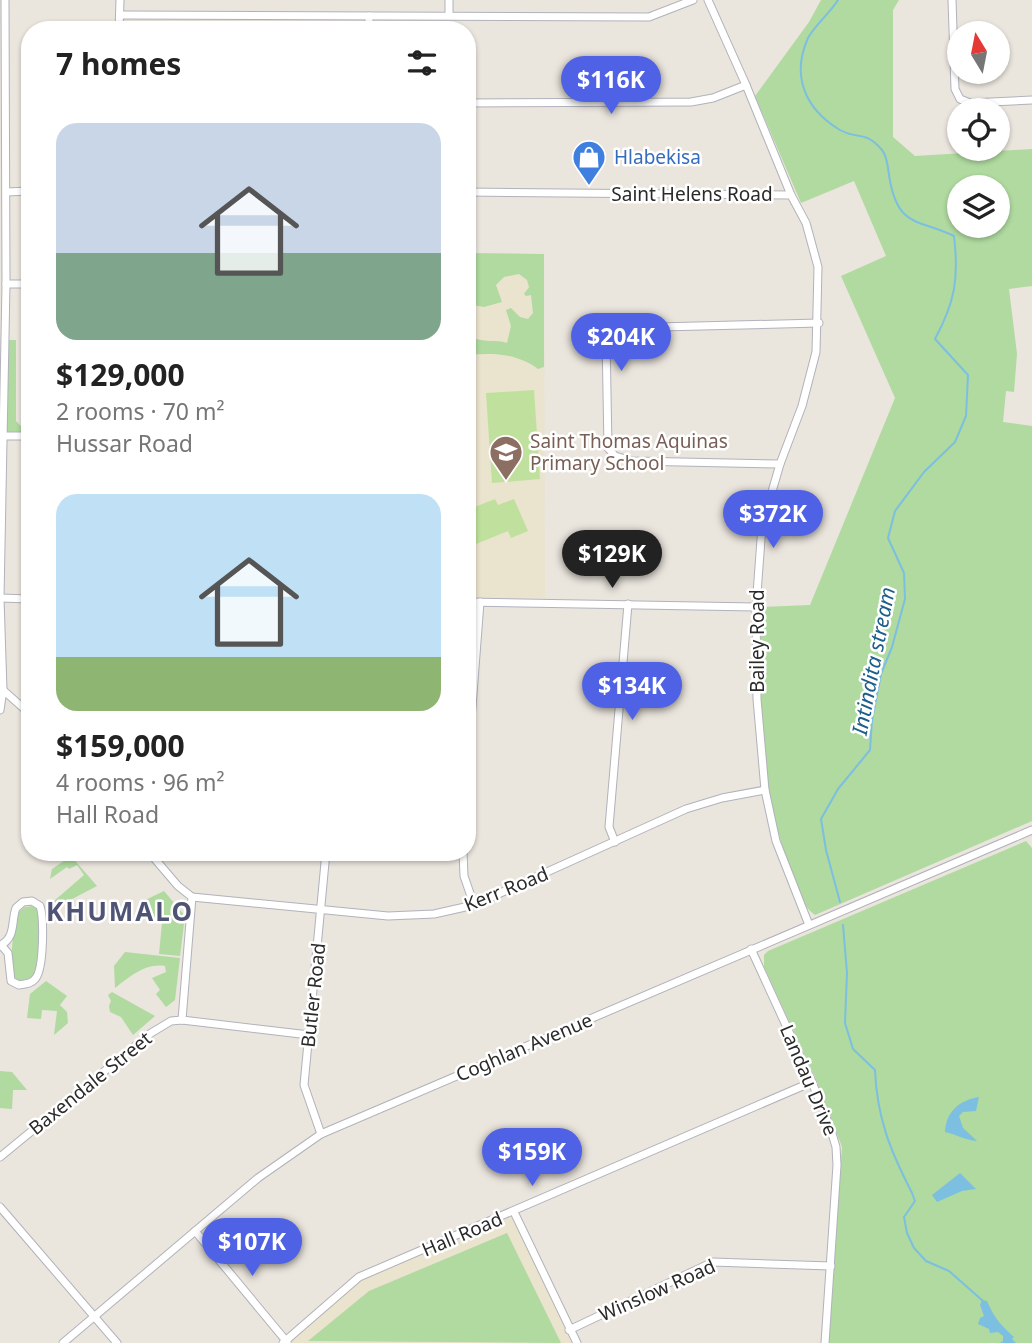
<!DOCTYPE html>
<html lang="en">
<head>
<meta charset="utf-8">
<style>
  body { margin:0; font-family:"Noto Sans",sans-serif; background:#f2f2f2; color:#222; height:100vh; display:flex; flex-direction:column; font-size:26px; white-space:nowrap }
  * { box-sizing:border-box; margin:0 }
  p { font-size:23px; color:#767676 }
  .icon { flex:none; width:38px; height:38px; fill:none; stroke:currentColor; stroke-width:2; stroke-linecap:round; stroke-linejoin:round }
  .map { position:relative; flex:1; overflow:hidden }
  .side { position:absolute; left:21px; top:21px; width:455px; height:840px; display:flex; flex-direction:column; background:#fff; border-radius:28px; box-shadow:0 2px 5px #0004 }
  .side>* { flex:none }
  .needle { width:46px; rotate:350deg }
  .tools { position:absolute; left:947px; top:21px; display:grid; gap:14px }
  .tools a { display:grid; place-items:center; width:63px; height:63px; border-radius:50%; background:#fff; box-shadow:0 2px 5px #0004; font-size:35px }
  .price { position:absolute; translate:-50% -60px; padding:0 16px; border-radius:24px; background:#4f62e5; color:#fff; font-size:23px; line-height:46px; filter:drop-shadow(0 2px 4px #0008) }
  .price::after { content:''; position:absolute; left:50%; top:42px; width:21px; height:16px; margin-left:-10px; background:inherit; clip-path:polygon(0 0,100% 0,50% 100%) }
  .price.current { background:#222; color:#fff }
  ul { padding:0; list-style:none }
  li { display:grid; align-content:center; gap:14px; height:371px; padding:0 35px }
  li span { display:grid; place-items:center; height:217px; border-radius:21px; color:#555 }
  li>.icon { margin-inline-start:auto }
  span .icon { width:126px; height:126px; fill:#fffc; stroke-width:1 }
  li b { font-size:30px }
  h2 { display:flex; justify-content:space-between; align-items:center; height:84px; padding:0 35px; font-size:30px }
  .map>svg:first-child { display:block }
  .education { fill:#eae3ce }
  .green { fill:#b0daa0; fill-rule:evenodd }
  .pitch { fill:#c0e19d }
  .water { fill:#7cbfe0 }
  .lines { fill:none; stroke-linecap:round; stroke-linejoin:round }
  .stream { stroke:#7cbfe0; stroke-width:2 }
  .minor-casing { stroke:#b1b2bc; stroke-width:9 }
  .minor { stroke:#fff; stroke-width:7 }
  .labels { text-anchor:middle; stroke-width:5; stroke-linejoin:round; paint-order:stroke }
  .shop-label { font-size:19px; fill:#366cbe; stroke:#fff; text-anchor:start }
  .street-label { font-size:19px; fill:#2a2a2a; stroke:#fff }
  .education-label { font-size:19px; fill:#785e54; stroke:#fff; text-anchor:start }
  .water-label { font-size:21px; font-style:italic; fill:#1d5e8b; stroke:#fff }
  .district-label { font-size:26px; font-weight:bold; letter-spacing:2px; fill:#4f5475; stroke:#fff }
</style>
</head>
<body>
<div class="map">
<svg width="1032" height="1343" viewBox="0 0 1032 1343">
  <rect width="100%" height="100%" fill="#eae5dd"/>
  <g class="education">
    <polygon points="467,253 544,254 545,598 467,598"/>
    <polygon points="512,1216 573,1343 291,1343 289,1341 361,1279"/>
  </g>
  <g class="green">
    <path d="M 821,0 L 899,0 L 893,10 L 893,137 L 915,156 L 1032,149 L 1032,286 L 1009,289 L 1017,354 L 1014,392 L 1006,391 L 1003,422 L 1032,426 L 1032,821 L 815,915 C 804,908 801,895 796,883 C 758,796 760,700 761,607 L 810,605 L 895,398 L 841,276 L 886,256 L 854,181 L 801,203 L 755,96 L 809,22 ZM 959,187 L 998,187 L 998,226 L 959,226 Z"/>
    <path d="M 467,253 L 544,254 L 544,367 L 538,369 C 516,353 494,353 467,355 L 467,341 L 474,338 C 485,343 496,339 507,343 L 511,326 L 506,310 L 511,308 L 520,317 L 528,319 L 533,313 L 531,295 L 526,296 L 524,294 L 529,287 L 527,280 L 519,274 L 504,277 L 496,285 L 502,302 L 484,307 L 467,304 Z"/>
    <polygon points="8,340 16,340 16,421 23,428 24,432 7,432"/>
    <polygon points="1026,841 1032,848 1032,1343 827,1343 842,1147 816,1079 764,967 764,955 768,951"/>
    <polygon points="71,856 97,886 53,909 46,900 54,901 84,875 77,865 69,869 67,867 50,879 52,869"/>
    <polygon points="164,891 185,916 180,956 159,954 162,923 147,921 139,903"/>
    <path d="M 33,906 L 39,910 L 41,919 L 37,972 L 35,977 L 25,981 L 17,981 C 7,963 14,933 17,913 L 25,907 Z"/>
    <path d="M 125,952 L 180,958 L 175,1000 L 166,1007 L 156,994 L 160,990 L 152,978 L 166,972 L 165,966 C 145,963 131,976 115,988 L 114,966 Z"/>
    <polygon points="46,981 67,996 60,1005 67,1012 68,1023 54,1035 57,1011 42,1010 41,1019 27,1018 30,994"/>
    <polygon points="112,992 155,1016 133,1035 121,1017 110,1012 109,1006 111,1001 108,995"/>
    <polygon points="0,1071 12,1072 27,1090 13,1090 12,1109 0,1108"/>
    <polygon points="507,1233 561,1343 308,1341 369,1291"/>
  </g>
  <g class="pitch">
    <polygon points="534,390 540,479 492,483 486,393"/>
    <polygon points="495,499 498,505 514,499 528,531 511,538 508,531 476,544 467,523 467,510"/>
  </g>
  <g class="water">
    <path d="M 979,1097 L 976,1111 L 963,1112 L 959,1116 L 963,1128 L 977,1141 C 965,1140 955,1134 945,1132 C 946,1113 957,1101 979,1097 Z"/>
    <polygon points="960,1173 976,1189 962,1191 937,1202 932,1195"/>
    <path d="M 982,1300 L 987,1301 C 995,1319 1000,1324 1014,1337 L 1012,1339 L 1016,1343 L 1000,1343 L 1003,1341 L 1003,1336 L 998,1332 L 990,1333 L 989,1329 L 978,1324 L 980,1318 L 984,1316 L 980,1305 Z"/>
  </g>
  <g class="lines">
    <g class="stream">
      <path d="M 838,0 C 830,13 815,25 808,38 C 791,76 805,109 840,130 C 858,140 865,130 882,150 C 888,157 888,171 890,181 C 899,228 919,219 954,236 C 959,278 955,302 935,339 L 968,375 L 966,416 L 955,442 L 924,472 L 895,511 L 888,538 L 904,573 L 905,599 L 892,647 L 881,674 L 872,720 L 870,750 L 838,789 L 821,819 L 826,850 L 840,902"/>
      <path d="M 843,925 L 847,973 L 845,1023 L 853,1049 L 875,1070 C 877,1118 890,1150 912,1193 L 915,1201 L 904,1217 L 907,1233 L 914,1248 L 926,1261 L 949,1271 L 983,1301"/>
    </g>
    <defs>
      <g id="minor">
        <polyline points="449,0 449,15"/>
        <polyline points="708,0 746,85 791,195 806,223 818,267 816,352 802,406 780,464 762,526 756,607 757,699 765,790 776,841 809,925"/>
        <polyline points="952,0 955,89 960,99 970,103 1032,100"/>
        <polyline points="120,15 649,17 693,0"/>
        <polyline points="369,16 369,30"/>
        <polyline points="119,30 120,0"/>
        <polyline points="467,103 691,102 713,98 746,85"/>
        <polyline points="6,192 30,191"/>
        <polyline points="467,192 791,195"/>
        <polyline points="6,284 30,284"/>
        <polyline points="4,436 30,436"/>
        <polyline points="780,464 633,461 615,456 608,448 606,337 612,330 619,328 819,323"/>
        <polyline points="0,598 30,599"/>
        <polyline points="467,602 756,607"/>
        <polyline points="3,690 30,714"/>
        <polyline points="0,710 3,690 0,598 6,284 5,0"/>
        <polyline points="467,773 480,602"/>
        <polyline points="615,842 609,827 628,604"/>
        <polyline points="149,852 178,886 192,897 182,1020"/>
        <polyline points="463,852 464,876 474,905"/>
        <polyline points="192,897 388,916 434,914 474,905 686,809 722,798 765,790"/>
        <path d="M 32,901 L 40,906 C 44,918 44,970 35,979 C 31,984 25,984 19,985 L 11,981 L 8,953 L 1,945 C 16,937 11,921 16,908 L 23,902 Z"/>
        <polyline points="751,949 812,1082 831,1130 836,1147 837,1165 825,1343"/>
        <polyline points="321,1134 304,1085 326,852"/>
        <polyline points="0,1157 151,1033 171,1021 182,1020 309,1035"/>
        <polyline points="0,1207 117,1343"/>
        <polyline points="514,1212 577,1343"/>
        <polyline points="195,1231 287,1342"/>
        <polyline points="569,1330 713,1262 831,1266"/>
        <polyline points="63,1343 258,1178 321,1134 1032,830"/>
        <polyline points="283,1343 359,1277 812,1082"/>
      </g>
    </defs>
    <use href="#minor" class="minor-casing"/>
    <use href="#minor" class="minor"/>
  </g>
  <defs>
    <symbol id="shop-pin" viewBox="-11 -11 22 30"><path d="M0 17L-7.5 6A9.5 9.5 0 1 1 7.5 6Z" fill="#3f7fe0" stroke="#fff"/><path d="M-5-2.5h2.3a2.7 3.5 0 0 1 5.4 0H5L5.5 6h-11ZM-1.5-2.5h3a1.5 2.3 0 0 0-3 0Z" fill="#fff"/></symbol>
    <symbol id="school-pin" viewBox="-11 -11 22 30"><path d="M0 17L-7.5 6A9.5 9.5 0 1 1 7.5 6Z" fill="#8d6e63" stroke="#fff"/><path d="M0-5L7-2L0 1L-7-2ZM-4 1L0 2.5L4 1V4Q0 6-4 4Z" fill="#fff"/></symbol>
  </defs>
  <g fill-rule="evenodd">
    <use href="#shop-pin" x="570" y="138" width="38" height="52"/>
    <use href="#school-pin" x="487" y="433" width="38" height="52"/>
  </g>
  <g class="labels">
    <g class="shop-label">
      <text x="614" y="164">Hlabekisa</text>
    </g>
    <g class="street-label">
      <text x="692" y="201">Saint Helens Road</text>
      <text transform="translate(757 641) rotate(-90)" y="7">Bailey Road</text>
      <text transform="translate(506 889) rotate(-22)" y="7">Kerr Road</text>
      <text transform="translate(313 995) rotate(-84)" y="7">Butler Road</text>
      <text transform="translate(524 1047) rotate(-23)" y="7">Coghlan Avenue</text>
      <text transform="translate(809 1080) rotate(67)" y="7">Landau Drive</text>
      <text transform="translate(90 1083) rotate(-39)" y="7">Baxendale Street</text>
      <text transform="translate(462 1234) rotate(-23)" y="7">Hall Road</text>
      <text transform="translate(657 1290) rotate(-24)" y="7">Winslow Road</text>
    </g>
    <g class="education-label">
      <text x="530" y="448">Saint Thomas Aquinas<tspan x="530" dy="22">Primary School</tspan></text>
    </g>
    <g class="water-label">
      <text transform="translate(874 661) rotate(-79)" y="7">Intindita stream</text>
    </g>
    <g class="district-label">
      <text x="120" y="921">KHUMALO</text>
    </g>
  </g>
</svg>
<div class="tools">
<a><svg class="needle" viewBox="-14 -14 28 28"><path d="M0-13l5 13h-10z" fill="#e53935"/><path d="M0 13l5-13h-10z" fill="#767676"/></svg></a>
<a><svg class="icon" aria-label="locate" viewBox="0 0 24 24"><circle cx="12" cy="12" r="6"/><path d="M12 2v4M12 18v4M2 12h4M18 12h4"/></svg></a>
<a><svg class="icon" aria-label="layers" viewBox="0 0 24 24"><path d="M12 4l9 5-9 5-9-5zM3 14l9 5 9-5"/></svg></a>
</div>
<b class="price" style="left:611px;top:116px">$116K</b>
<b class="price" style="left:621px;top:373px">$204K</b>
<b class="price" style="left:773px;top:550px">$372K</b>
<b class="price current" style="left:612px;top:590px">$129K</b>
<b class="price" style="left:632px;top:722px">$134K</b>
<b class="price" style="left:532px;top:1188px">$159K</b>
<b class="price" style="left:252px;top:1278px">$107K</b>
<section class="side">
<h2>7 homes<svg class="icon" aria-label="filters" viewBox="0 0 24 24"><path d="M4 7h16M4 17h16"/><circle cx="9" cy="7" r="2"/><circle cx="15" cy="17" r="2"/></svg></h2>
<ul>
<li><span style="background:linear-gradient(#c9d6e8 60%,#7fa58c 0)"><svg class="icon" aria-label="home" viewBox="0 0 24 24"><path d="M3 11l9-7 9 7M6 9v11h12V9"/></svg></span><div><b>$129,000</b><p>2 rooms · 70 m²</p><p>Hussar Road</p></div></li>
<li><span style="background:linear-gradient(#bfe0f5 75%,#8fb573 0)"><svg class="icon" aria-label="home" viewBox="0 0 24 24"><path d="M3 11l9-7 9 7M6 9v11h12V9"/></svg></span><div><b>$159,000</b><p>4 rooms · 96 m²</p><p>Hall Road</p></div></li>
</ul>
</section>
</div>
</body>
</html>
